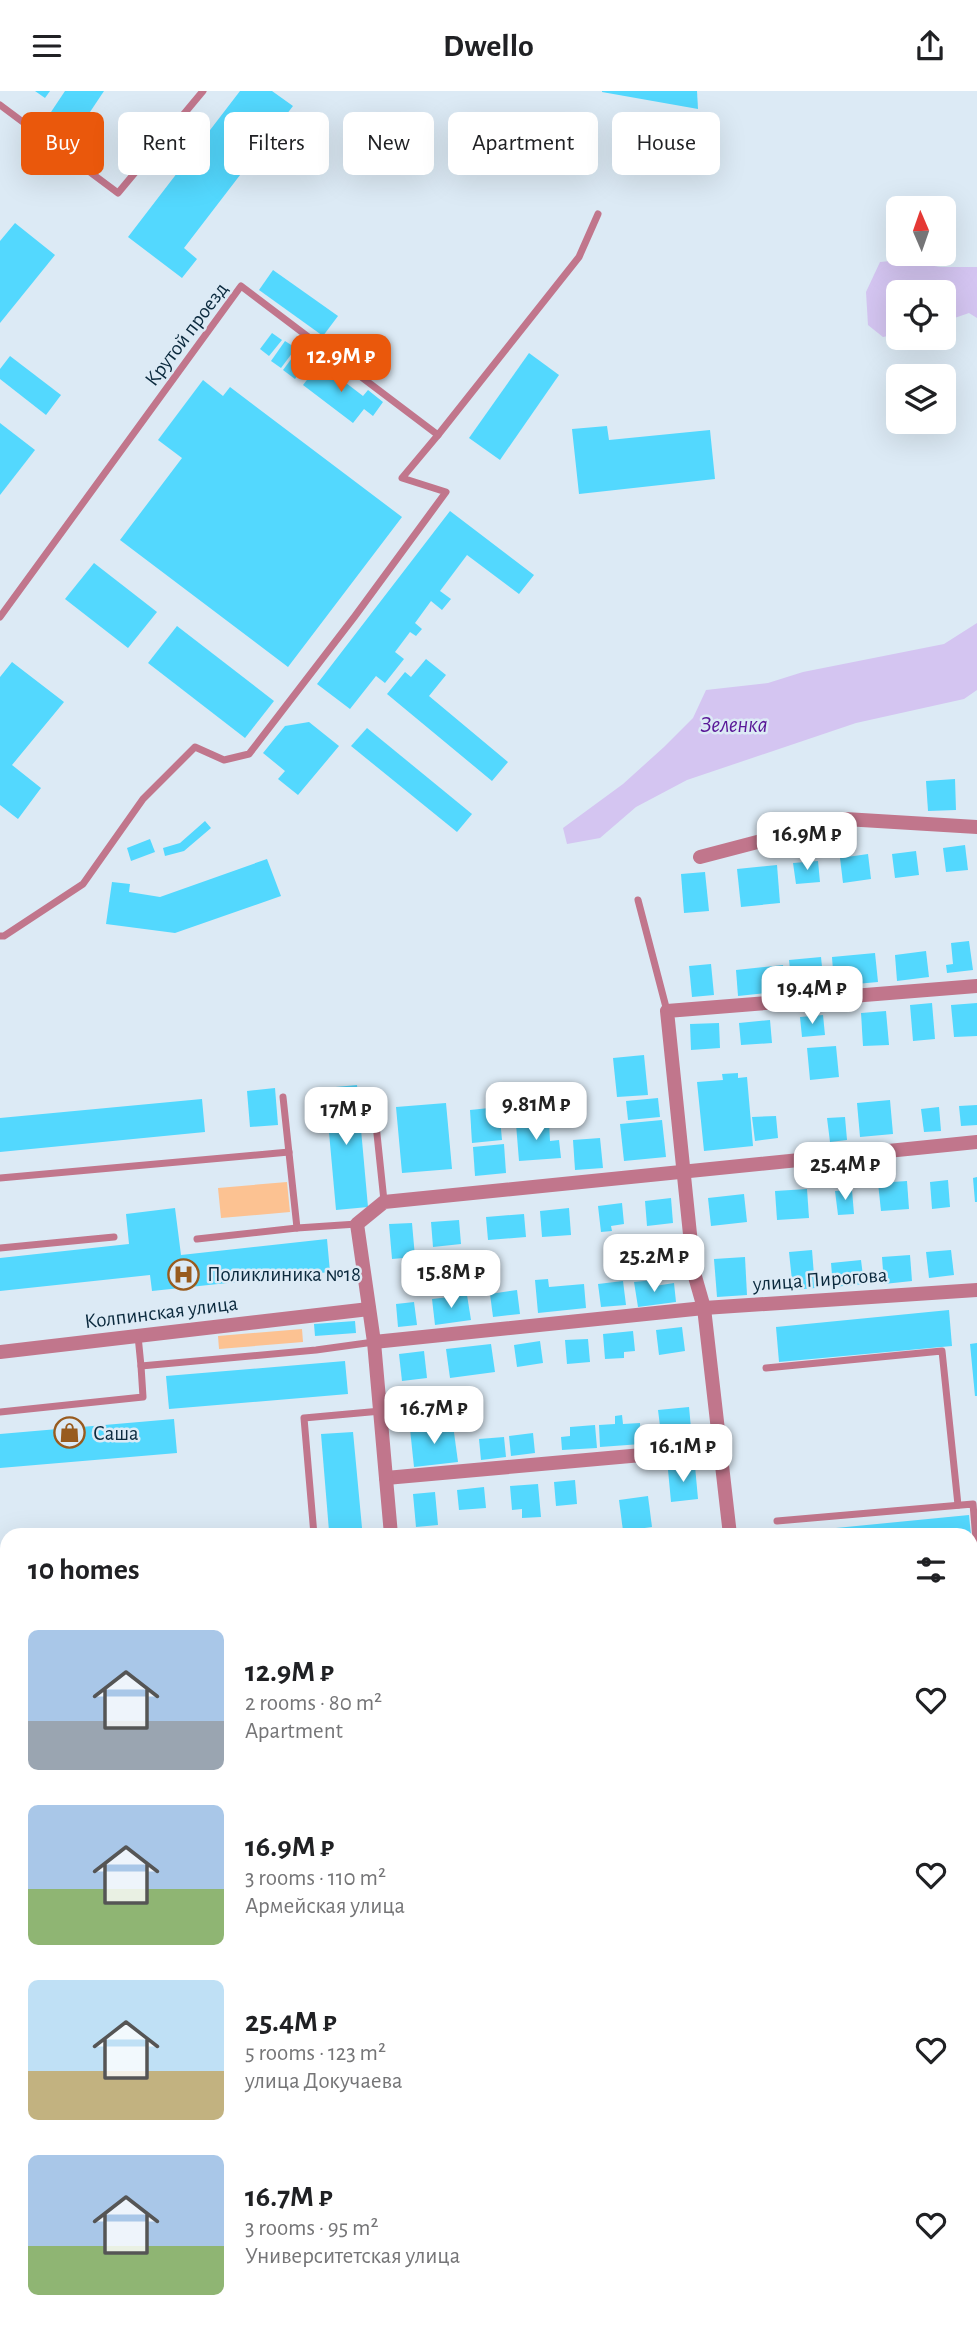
<!DOCTYPE html>
<html lang="en">
<head>
<meta charset="utf-8">
<style>
  body { margin:0; font-family:"Alegreya Sans",sans-serif; background:#f2f2f2; color:#202124; height:100vh; display:flex; flex-direction:column; font-size:26px; white-space:nowrap }
  * { box-sizing:border-box; margin:0 }
  p { font-size:23px; color:#757577 }
  .icon { flex:none; width:38px; height:38px; fill:none; stroke:currentColor; stroke-width:2; stroke-linecap:round; stroke-linejoin:round }
  .map { position:relative; flex:1; overflow:hidden }
  .details { position:absolute; left:0px; top:1437px; width:978px; height:800px; display:flex; flex-direction:column; background:#fff; border-radius:21px 21px 0 0; box-shadow:0 7px 28px #0002 }
  .details>* { flex:none }
  .hud { position:absolute; left:21px; top:21px; width:936px; height:63px; display:flex; gap:14px }
  .needle { width:46px; rotate:358deg }
  .controls { position:absolute; left:886px; top:105px; display:grid; gap:14px }
  .controls a { display:grid; place-items:center; width:70px; height:70px; border-radius:10px; background:#fff; box-shadow:0 7px 28px #0002; font-size:35px }
  .price { position:absolute; translate:-50% -60px; padding:0 16px; border-radius:14px; background:#fff; color:#222; font-size:23px; line-height:46px; filter:drop-shadow(0 2px 4px #0008) }
  .price::after { content:''; position:absolute; left:50%; top:42px; width:21px; height:16px; margin-left:-10px; background:inherit; clip-path:polygon(0 0,100% 0,50% 100%) }
  .price.selected { background:#ea580c; color:#fff }
  ul { padding:0; list-style:none }
  li { display:flex; align-items:center; gap:21px; height:175px; padding:0 28px }
  li span { display:grid; place-items:center; flex:none; width:196px; height:140px; border-radius:10px; color:#555 }
  li>.icon { margin-inline-start:auto }
  span .icon { width:84px; height:84px; fill:#fffc; stroke-width:1 }
  li b { font-size:30px }
  h2 { display:flex; justify-content:space-between; align-items:center; height:84px; padding:0 28px; font-size:30px }
  .pill { padding:0 24px; border-radius:10px; background:#fff; box-shadow:0 7px 28px #0002; font-size:24px; line-height:63px }
  .pill.selected { background:#ea580c; color:#fff }
  header { display:flex; justify-content:space-between; align-items:center; height:91px; padding:0 28px; background:#fff; font-size:32px; font-weight:700 }
  .map>svg:first-child { display:block }
  .green { fill:#fcc292 }
  .water { fill:#d4c5f1 }
  .building { fill:#53d8fe }
  .lines { fill:none; stroke-linecap:round; stroke-linejoin:round }
  .lane { stroke:#c1768c; stroke-width:7 }
  .street { stroke:#c1768c; stroke-width:14 }
  .labels { text-anchor:middle; stroke-width:5; stroke-linejoin:round; paint-order:stroke }
  .street-label { font-size:21px; fill:#0a293d; stroke:#dceaf5 }
  .poi-label { font-size:21px; fill:#0a293d; stroke:#dceaf5; text-anchor:start }
  .water-label { font-size:23px; font-style:italic; fill:#591797; stroke:#dceaf5 }
</style>
</head>
<body>
<header><svg class="icon" aria-label="menu" viewBox="0 0 24 24"><path d="M4 6h16M4 12h16M4 18h16"/></svg>Dwello<svg class="icon" aria-label="share" viewBox="0 0 24 24"><path d="M12 15V3M7 8l5-5 5 5M5 13v7h14v-7"/></svg></header>
<div class="map">
<svg width="977" height="2236" viewBox="0 0 977 2236">
  <rect width="100%" height="100%" fill="#dceaf5"/>
  <g class="green">
    <polygon points="287,1091 290,1121 221,1127 218,1097"/>
    <polygon points="302,1238 303,1251 219,1258 218,1245"/>
  </g>
  <g class="water">
    <polygon points="901,169 940,176 977,176 977,227 969,222 943,231 943,201 898,201 898,243 883,246 868,234 866,201 880,171"/>
    <polygon points="977,532 977,599 964,608 856,632 687,689 636,716 600,747 567,753 563,737 623,693 664,656 693,627 706,599 768,592 803,581 944,553"/>
  </g>
  <g class="building">
    <polygon points="35,0 50,0 45,7"/>
    <polygon points="65,0 104,0 74,45 47,27"/>
    <polygon points="240,0 272,0 293,15 184,157 197,168 182,187 128,146"/>
    <polygon points="602,0 697,0 698,18 602,1"/>
    <polygon points="15,132 55,164 0,232 0,150"/>
    <polygon points="273,179 338,225 323,245 259,199"/>
    <polygon points="272,242 282,249 269,265 260,258"/>
    <polygon points="285,250 296,257 281,277 271,270"/>
    <polygon points="298,259 310,267 295,288 283,279"/>
    <polygon points="529,262 559,284 500,369 469,347"/>
    <polygon points="10,265 61,304 46,324 0,288 0,278"/>
    <polygon points="320,272 363,305 368,299 383,311 373,325 364,318 353,332 303,294"/>
    <polygon points="203,289 223,305 230,296 402,426 288,576 120,449 182,367 158,349"/>
    <polygon points="0,332 35,359 0,404"/>
    <polygon points="607,335 609,349 710,339 715,388 579,403 572,338"/>
    <polygon points="450,420 534,484 519,503 467,464 440,500 451,508 442,519 431,510 415,532 422,538 416,545 410,541 395,561 404,568 385,592 376,585 350,618 317,593"/>
    <polygon points="94,472 157,521 128,557 65,508"/>
    <polygon points="177,535 274,610 245,647 148,572"/>
    <polygon points="426,568 446,584 429,605 508,671 492,690 387,603 405,581 411,586"/>
    <polygon points="12,571 64,611 12,674 41,697 18,728 0,714 0,586"/>
    <polygon points="309,631 339,655 298,704 278,688 285,680 263,662 285,635"/>
    <polygon points="367,637 472,723 457,741 351,655"/>
    <polygon points="955,688 956,719 928,720 926,690"/>
    <polygon points="205,730 211,737 184,760 165,765 163,757 180,752"/>
    <polygon points="150,748 155,761 131,770 127,757"/>
    <polygon points="965,754 968,779 946,781 943,757"/>
    <polygon points="916,760 919,784 895,787 892,763"/>
    <polygon points="868,763 871,788 843,792 840,767"/>
    <polygon points="267,768 281,805 175,842 106,833 112,791 130,793 129,801 160,806"/>
    <polygon points="818,770 820,791 796,793 793,772"/>
    <polygon points="777,774 780,812 741,816 737,778"/>
    <polygon points="705,781 709,820 684,822 681,783"/>
    <polygon points="969,850 973,879 947,882 946,874 953,873 951,852"/>
    <polygon points="926,860 929,886 897,890 895,864"/>
    <polygon points="875,862 878,891 834,895 832,866"/>
    <polygon points="821,866 824,895 792,898 789,869"/>
    <polygon points="711,873 714,904 692,906 689,875"/>
    <polygon points="783,874 786,900 738,905 736,879"/>
    <polygon points="932,912 935,948 913,950 910,914"/>
    <polygon points="977,912 977,945 954,946 951,914"/>
    <polygon points="886,920 889,954 863,955 861,922"/>
    <polygon points="823,924 825,944 802,946 800,926"/>
    <polygon points="770,929 772,952 741,954 739,932"/>
    <polygon points="719,932 720,957 691,959 690,933"/>
    <polygon points="836,955 839,986 810,989 807,957"/>
    <polygon points="644,964 648,1004 617,1006 613,967"/>
    <polygon points="738,982 738,987 747,986 753,1055 704,1060 697,991 723,989 722,983"/>
    <polygon points="357,994 368,1116 336,1119 325,997"/>
    <polygon points="275,997 278,1034 250,1036 247,1000"/>
    <polygon points="658,1007 660,1026 628,1029 626,1010"/>
    <polygon points="202,1008 205,1041 0,1061 0,1027"/>
    <polygon points="890,1009 893,1043 860,1046 857,1012"/>
    <polygon points="446,1012 452,1078 402,1082 396,1016"/>
    <polygon points="977,1014 977,1034 961,1035 959,1015"/>
    <polygon points="499,1016 502,1049 472,1052 470,1019"/>
    <polygon points="939,1016 941,1040 924,1041 921,1018"/>
    <polygon points="776,1025 778,1047 755,1050 752,1026"/>
    <polygon points="845,1026 847,1049 830,1051 827,1027"/>
    <polygon points="662,1029 666,1066 624,1070 620,1033"/>
    <polygon points="549,1031 550,1050 559,1049 561,1067 519,1070 516,1033"/>
    <polygon points="600,1047 603,1077 575,1079 573,1049"/>
    <polygon points="504,1053 506,1082 475,1085 473,1056"/>
    <polygon points="977,1086 977,1111 975,1111 973,1087"/>
    <polygon points="948,1089 950,1116 932,1118 930,1091"/>
    <polygon points="907,1090 909,1118 881,1120 878,1092"/>
    <polygon points="807,1098 809,1127 777,1129 775,1100"/>
    <polygon points="852,1099 854,1123 838,1124 835,1100"/>
    <polygon points="744,1103 747,1131 711,1135 708,1107"/>
    <polygon points="671,1107 673,1132 647,1135 645,1110"/>
    <polygon points="622,1112 624,1133 611,1135 612,1140 601,1141 598,1115"/>
    <polygon points="175,1117 181,1164 327,1148 330,1181 152,1200 150,1184 0,1200 0,1167 129,1153 126,1123"/>
    <polygon points="569,1117 571,1144 542,1146 540,1120"/>
    <polygon points="524,1123 526,1146 488,1149 486,1126"/>
    <polygon points="459,1129 461,1153 433,1156 431,1131"/>
    <polygon points="412,1132 415,1166 392,1168 389,1133"/>
    <polygon points="812,1159 815,1197 793,1199 789,1161"/>
    <polygon points="951,1159 954,1184 929,1187 926,1161"/>
    <polygon points="910,1164 912,1190 884,1193 882,1166"/>
    <polygon points="745,1166 747,1204 717,1206 714,1168"/>
    <polygon points="861,1169 864,1193 833,1196 831,1172"/>
    <polygon points="548,1188 549,1196 584,1193 586,1217 538,1222 535,1189"/>
    <polygon points="654,1189 655,1195 674,1192 676,1211 638,1216 634,1191"/>
    <polygon points="623,1190 626,1214 601,1216 598,1193"/>
    <polygon points="517,1199 520,1223 493,1226 490,1203"/>
    <polygon points="467,1204 471,1229 435,1234 432,1208"/>
    <polygon points="414,1211 417,1234 398,1236 396,1213"/>
    <polygon points="949,1219 952,1255 779,1271 776,1236"/>
    <polygon points="355,1230 356,1242 315,1245 314,1233"/>
    <polygon points="682,1236 685,1260 659,1264 656,1239"/>
    <polygon points="633,1240 635,1260 624,1261 624,1267 605,1268 603,1243"/>
    <polygon points="588,1248 590,1271 567,1273 565,1249"/>
    <polygon points="540,1250 543,1272 517,1276 514,1254"/>
    <polygon points="977,1252 977,1305 975,1305 970,1253"/>
    <polygon points="491,1253 495,1281 450,1287 446,1258"/>
    <polygon points="424,1260 427,1287 402,1290 399,1263"/>
    <polygon points="345,1270 348,1303 169,1318 166,1285"/>
    <polygon points="689,1316 692,1348 662,1351 658,1319"/>
    <polygon points="622,1324 623,1333 640,1332 641,1353 600,1356 599,1334 615,1333 615,1325"/>
    <polygon points="174,1328 177,1362 0,1377 0,1343"/>
    <polygon points="453,1334 458,1371 414,1376 410,1338"/>
    <polygon points="595,1334 597,1357 562,1359 561,1346 570,1345 570,1336"/>
    <polygon points="353,1341 362,1437 329,1440 321,1343"/>
    <polygon points="533,1342 535,1362 511,1365 509,1345"/>
    <polygon points="504,1346 506,1366 481,1369 479,1348"/>
    <polygon points="695,1375 698,1408 671,1411 668,1379"/>
    <polygon points="575,1389 577,1413 556,1415 554,1391"/>
    <polygon points="538,1393 541,1426 522,1427 522,1418 512,1419 510,1395"/>
    <polygon points="484,1396 486,1417 459,1419 457,1399"/>
    <polygon points="435,1401 438,1434 416,1436 413,1403"/>
    <polygon points="648,1405 652,1436 623,1440 619,1409"/>
    <polygon points="969,1424 971,1444 795,1444 795,1441"/>
    <polygon points="0,1835 7,1835 7,1870 0,1871"/>
    <polygon points="977,1954 977,1993 971,1993 971,1955"/>
    <polygon points="4,2040 7,2078 0,2078 0,2041"/>
    <polygon points="971,2113 973,2113 977,2155 977,2236 953,2236 952,2230 971,2230"/>
    <rect x="0" y="2125" width="7" height="39"/>
    <polygon points="106,2230 136,2230 137,2236 107,2236"/>
    <polygon points="215,2230 245,2230 246,2236 216,2236"/>
    <polygon points="357,2230 387,2230 388,2236 358,2236"/>
    <polygon points="585,2230 617,2230 618,2236 586,2236"/>
    <polygon points="838,2230 870,2230 871,2236 838,2236"/>
  </g>
  <g class="lines">
    <g class="lane">
      <polyline points="0,14 118,102 203,0"/>
      <polyline points="0,526 241,195 438,344 579,166 598,123"/>
      <polyline points="638,809 667,920"/>
      <polyline points="0,845 4,845 83,793 143,708 195,656 224,669 249,663 355,525 446,401 402,387 438,344"/>
      <polyline points="373,1005 384,1110"/>
      <polyline points="283,1006 297,1137 357,1133"/>
      <polyline points="0,1087 289,1061"/>
      <polyline points="197,1148 297,1137"/>
      <polyline points="0,1157 114,1146"/>
      <polyline points="138,1245 141,1275 316,1259 374,1251"/>
      <polyline points="766,1277 942,1260 958,1414"/>
      <polyline points="0,1321 143,1306 141,1275"/>
      <polyline points="777,1430 973,1413 977,1460"/>
      <polyline points="314,1444 304,1327 381,1320"/>
      <polyline points="971,1506 977,1575"/>
      <polyline points="971,1725 977,1724"/>
      <polyline points="0,1757 7,1756"/>
      <polyline points="971,1930 977,1930"/>
      <polyline points="80,2230 80,2236"/>
      <polyline points="191,2230 192,2236"/>
      <polyline points="331,2230 331,2236"/>
      <polyline points="468,2230 468,2236"/>
      <polyline points="811,2230 812,2236"/>
      <polyline points="912,2230 913,2236"/>
    </g>
    <g class="street">
      <polyline points="700,766 845,728 977,736"/>
      <polyline points="374,1251 704,1217 977,1199"/>
      <polyline points="0,1261 369,1218"/>
      <polyline points="386,1387 720,1357"/>
      <polyline points="391,1444 374,1251 357,1133 384,1111 977,1051"/>
      <polyline points="730,1444 704,1217 694,1182 667,920 977,895"/>
      <polyline points="971,1483 977,1482"/>
      <polyline points="0,1572 7,1571"/>
      <polyline points="971,2020 977,2019"/>
      <polyline points="0,2105 7,2104"/>
    </g>
  </g>
  <defs>
    <symbol id="hospital-ring" viewBox="-11 -11 22 22"><circle r="9.5" fill="#dceaf5" stroke="#985b1e" stroke-width="1.5"/><path d="M-5-5h3v3.5h4V-5h3V5h-3V1.5h-4V5h-3Z" fill="#985b1e"/></symbol>
    <symbol id="shop-ring" viewBox="-11 -11 22 22"><circle r="9.5" fill="#dceaf5" stroke="#985b1e" stroke-width="1.5"/><path d="M-5-2.5h2.3a2.7 3.5 0 0 1 5.4 0H5L5.5 6h-11ZM-1.5-2.5h3a1.5 2.3 0 0 0-3 0Z" fill="#985b1e"/></symbol>
  </defs>
  <g fill-rule="evenodd">
    <use href="#hospital-ring" x="166" y="1166" width="35" height="35"/>
    <use href="#shop-ring" x="52" y="1324" width="35" height="35"/>
  </g>
  <g class="labels">
    <g class="street-label">
      <text transform="translate(186 243) rotate(-53)" y="7">Крутой проезд</text>
      <text transform="translate(820 1188) rotate(-4)" y="7">улица Пирогова</text>
      <text transform="translate(161 1221) rotate(-7)" y="7">Колпинская улица</text>
    </g>
    <g class="poi-label">
      <text x="207" y="1190">Поликлиника №18</text>
      <text x="93" y="1349">Саша</text>
    </g>
    <g class="water-label">
      <text x="734" y="641">Зеленка</text>
    </g>
  </g>
</svg>
<div class="controls">
<a><svg class="needle" viewBox="-14 -14 28 28"><path d="M0-13l5 13h-10z" fill="#e53935"/><path d="M0 13l5-13h-10z" fill="#757577"/></svg></a>
<a><svg class="icon" aria-label="locate" viewBox="0 0 24 24"><circle cx="12" cy="12" r="6"/><path d="M12 2v4M12 18v4M2 12h4M18 12h4"/></svg></a>
<a><svg class="icon" aria-label="layers" viewBox="0 0 24 24"><path d="M12 4l9 5-9 5-9-5zM3 14l9 5 9-5"/></svg></a>
</div>
<b class="price selected" style="left:341px;top:303px">12.9M ₽</b>
<b class="price" style="left:807px;top:781px">16.9M ₽</b>
<b class="price" style="left:812px;top:935px">19.4M ₽</b>
<b class="price" style="left:536px;top:1051px">9.81M ₽</b>
<b class="price" style="left:346px;top:1056px">17M ₽</b>
<b class="price" style="left:845px;top:1111px">25.4M ₽</b>
<b class="price" style="left:654px;top:1203px">25.2M ₽</b>
<b class="price" style="left:451px;top:1219px">15.8M ₽</b>
<b class="price" style="left:434px;top:1355px">16.7M ₽</b>
<b class="price" style="left:683px;top:1393px">16.1M ₽</b>
<div class="hud">
<a class="pill selected">Buy</a>
<a class="pill">Rent</a>
<a class="pill">Filters</a>
<a class="pill">New</a>
<a class="pill">Apartment</a>
<a class="pill">House</a>
</div>
<section class="details">
<h2>10 homes<svg class="icon" aria-label="filters" viewBox="0 0 24 24"><path d="M4 7h16M4 17h16"/><circle cx="9" cy="7" r="2"/><circle cx="15" cy="17" r="2"/></svg></h2>
<ul>
<li><span style="background:linear-gradient(#a9c7e8 65%,#9aa5b1 0)"><svg class="icon" aria-label="home" viewBox="0 0 24 24"><path d="M3 11l9-7 9 7M6 9v11h12V9"/></svg></span><div><b>12.9M ₽</b><p>2 rooms · 80 m²</p><p>Apartment</p></div><svg class="icon" aria-label="heart" viewBox="0 0 24 24"><path d="M12 20l-8-8c-3-5 5-10 8-4 3-6 11-1 8 4z"/></svg></li>
<li><span style="background:linear-gradient(#a9c7e8 60%,#8fb573 0)"><svg class="icon" aria-label="home" viewBox="0 0 24 24"><path d="M3 11l9-7 9 7M6 9v11h12V9"/></svg></span><div><b>16.9M ₽</b><p>3 rooms · 110 m²</p><p>Армейская улица</p></div><svg class="icon" aria-label="heart" viewBox="0 0 24 24"><path d="M12 20l-8-8c-3-5 5-10 8-4 3-6 11-1 8 4z"/></svg></li>
<li><span style="background:linear-gradient(#bfe0f5 65%,#c2b280 0)"><svg class="icon" aria-label="home" viewBox="0 0 24 24"><path d="M3 11l9-7 9 7M6 9v11h12V9"/></svg></span><div><b>25.4M ₽</b><p>5 rooms · 123 m²</p><p>улица Докучаева</p></div><svg class="icon" aria-label="heart" viewBox="0 0 24 24"><path d="M12 20l-8-8c-3-5 5-10 8-4 3-6 11-1 8 4z"/></svg></li>
<li><span style="background:linear-gradient(#a9c7e8 65%,#8fb573 0)"><svg class="icon" aria-label="home" viewBox="0 0 24 24"><path d="M3 11l9-7 9 7M6 9v11h12V9"/></svg></span><div><b>16.7M ₽</b><p>3 rooms · 95 m²</p><p>Университетская улица</p></div><svg class="icon" aria-label="heart" viewBox="0 0 24 24"><path d="M12 20l-8-8c-3-5 5-10 8-4 3-6 11-1 8 4z"/></svg></li>
</ul>
</section>
</div>
</body>
</html>
